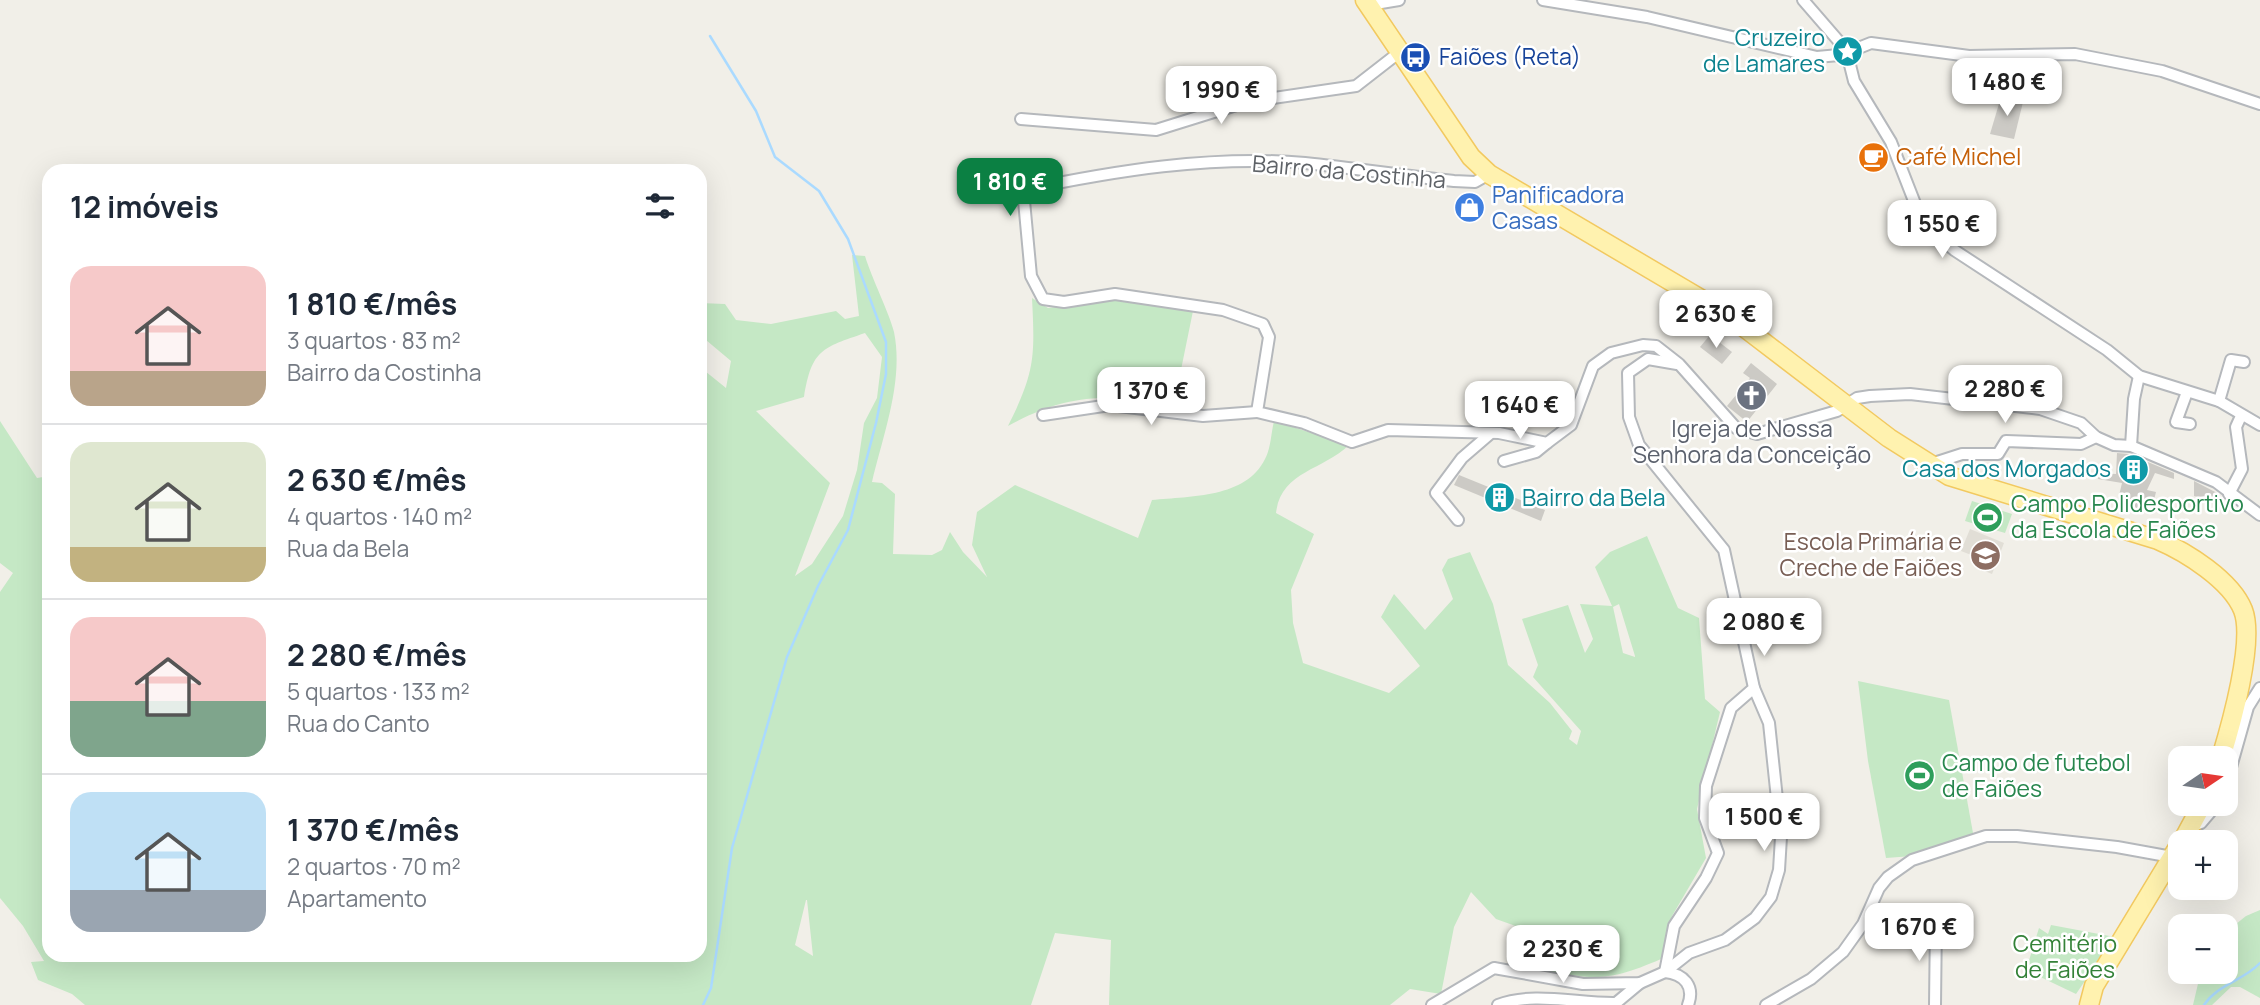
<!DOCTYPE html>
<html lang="pt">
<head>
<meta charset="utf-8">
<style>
  body { margin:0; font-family:Manrope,sans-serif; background:#f2f2f3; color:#1f2937; height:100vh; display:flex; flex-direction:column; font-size:26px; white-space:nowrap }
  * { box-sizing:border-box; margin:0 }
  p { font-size:23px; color:#747a83 }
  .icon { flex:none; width:38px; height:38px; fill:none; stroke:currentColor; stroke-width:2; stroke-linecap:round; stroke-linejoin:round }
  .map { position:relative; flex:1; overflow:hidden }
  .sheet { position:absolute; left:42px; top:164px; width:665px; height:798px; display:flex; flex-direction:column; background:#fff; border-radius:21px; box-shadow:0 7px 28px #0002 }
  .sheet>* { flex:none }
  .needle { width:46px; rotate:77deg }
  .controls { position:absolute; left:2168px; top:746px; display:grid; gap:14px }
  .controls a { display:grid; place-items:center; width:70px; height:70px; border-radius:14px; background:#fff; box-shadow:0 7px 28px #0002; font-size:35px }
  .price { position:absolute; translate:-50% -60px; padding:0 16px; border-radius:14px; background:#fff; color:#222; font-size:23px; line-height:46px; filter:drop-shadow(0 2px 4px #0008) }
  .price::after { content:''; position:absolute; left:50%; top:42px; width:21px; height:16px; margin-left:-10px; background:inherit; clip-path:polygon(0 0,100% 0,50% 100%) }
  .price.active { background:#0b8043; color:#fff }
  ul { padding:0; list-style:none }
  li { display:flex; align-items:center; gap:21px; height:175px; padding:0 28px }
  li+li { border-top:2px solid #e0e1e3 }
  li span { display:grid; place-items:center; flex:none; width:196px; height:140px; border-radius:21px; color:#555 }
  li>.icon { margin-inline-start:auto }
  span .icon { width:84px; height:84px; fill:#fffc; stroke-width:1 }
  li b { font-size:30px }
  h2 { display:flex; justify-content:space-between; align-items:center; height:84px; padding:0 28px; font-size:30px }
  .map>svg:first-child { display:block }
  .education { fill:#e1ded6 }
  .green { fill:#c5e8c5; fill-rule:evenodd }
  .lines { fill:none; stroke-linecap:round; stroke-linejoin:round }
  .stream { stroke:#aadaff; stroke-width:2.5 }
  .building { fill:#cccac5 }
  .minor-casing { stroke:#b5b8bc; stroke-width:14 }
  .primary-casing { stroke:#f2c960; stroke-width:21 }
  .minor { stroke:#fff; stroke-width:10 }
  .primary { stroke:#fff2af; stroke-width:18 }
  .labels { text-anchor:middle; stroke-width:5; stroke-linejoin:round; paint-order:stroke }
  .culture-label { font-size:23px; fill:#0d838f; stroke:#fff; text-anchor:end }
  .transit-label { font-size:23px; fill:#164399; stroke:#fff; text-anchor:start }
  .food-label { font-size:23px; fill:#c56008; stroke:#fff; text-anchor:start }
  .street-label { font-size:23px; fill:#5f6368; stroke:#fff }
  .shop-label { font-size:23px; fill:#366cbe; stroke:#fff; text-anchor:start }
  .worship-label { font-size:23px; fill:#5b616d; stroke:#fff }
  .leisure-label { font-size:23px; fill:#27864d; stroke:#fff; text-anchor:start }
  .education-label { font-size:23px; fill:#785e54; stroke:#fff; text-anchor:end }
  .park-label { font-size:23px; fill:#348238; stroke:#fff }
</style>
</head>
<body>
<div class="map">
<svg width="2260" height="1005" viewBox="0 0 2260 1005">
  <rect width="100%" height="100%" fill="#f1efe8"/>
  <polygon class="education" points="1970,529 2004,543 1992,574 1975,567 1979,558 1961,551"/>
  <g class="green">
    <path d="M 852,255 L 865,256 C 872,279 889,312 894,332 C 904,381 883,435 872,482 L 882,483 L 895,494 L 893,554 L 932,555 L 942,550 L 950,532 L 963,552 L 987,577 L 972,545 L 977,512 L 1015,485 L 1138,538 L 1152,500 C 1191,496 1246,498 1265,459 C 1271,448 1271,433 1274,421 L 1349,445 C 1322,471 1281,471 1276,513 L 1314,534 L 1291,590 L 1293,623 L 1303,663 L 1389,693 L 1420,666 L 1381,617 L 1394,594 L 1425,630 L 1453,599 L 1442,570 L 1448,559 L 1470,552 L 1493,604 L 1508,665 L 1550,703 L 1572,731 L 1569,739 L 1577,745 L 1581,731 L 1533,677 L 1538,665 L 1522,619 L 1568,605 L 1585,653 L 1593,639 L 1580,604 L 1612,606 L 1595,567 L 1610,552 L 1647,536 L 1678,608 L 1699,618 L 1705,699 L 1720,712 L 1697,809 L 1706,858 L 1672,916 L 1661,959 C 1606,983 1595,979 1538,970 L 1544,945 L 1524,929 L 1496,919 L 1471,892 L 1454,927 L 1441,994 L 1410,989 L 1390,1005 L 1109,1005 L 1111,940 L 1055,933 L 1031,1005 L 85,1005 L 72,994 L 38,980 L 31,962 L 44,961 L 23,926 L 0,898 L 0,592 L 13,573 L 0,563 L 0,421 L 37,478 L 49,476 L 49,956 L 700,956 L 700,367 L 726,388 L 731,361 L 700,335 L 700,303 L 725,304 L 736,320 L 771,324 L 836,311 L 845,319 L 859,316 ZM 865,333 L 882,357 L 877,398 L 864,423 L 857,470 L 843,516 L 812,564 L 795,576 L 830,483 L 756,411 L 804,397 C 812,349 822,348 865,333 ZM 1619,604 L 1635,656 L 1635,657 L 1623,653 L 1613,607 ZM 806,900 L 807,900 L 813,956 L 795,945 Z"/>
    <path d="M 1032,298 L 1048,308 L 1117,299 L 1193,311 L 1174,404 C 1108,394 1068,393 1008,426 C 1035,372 1035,357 1032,298 Z"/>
    <polygon points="1972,501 2012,514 2005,533 1965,521"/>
    <polygon points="1858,681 1949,700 1975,844 1926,855 1886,858 1868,761"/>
    <polygon points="2260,910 2260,998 2240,987 2231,987 2212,1005 2193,1005 2201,971 2226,971 2226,932 2246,916"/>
    <polygon points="2051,925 2115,937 2076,994 2026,970 2039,928 2048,934"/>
  </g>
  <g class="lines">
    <g class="stream">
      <polyline points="703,1005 711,988 732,848 787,657 818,586 848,530 876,423 886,374 886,342 848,239 819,191 775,157 756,111 710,36"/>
      <path d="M 2204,1005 C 2218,984 2243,981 2260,963"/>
    </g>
  </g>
  <g class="building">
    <polygon points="2001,97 2023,102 2014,139 1990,134"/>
    <polygon points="1710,335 1732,352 1722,364 1700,347"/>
    <polygon points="1751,363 1777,384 1747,422 1727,406 1750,378 1743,373"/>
    <polygon points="2117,453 2129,454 2174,473 2174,479 2155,473 2147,490 2156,492 2152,508 2139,505 2138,509 2117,504 2122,483 2098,479 2099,473 2116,474"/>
    <polygon points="1459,475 1545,510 1541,521 1454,485"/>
    <polygon points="2194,481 2219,494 2216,502 2194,496"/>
  </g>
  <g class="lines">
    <defs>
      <g id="minor">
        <polyline points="1543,0 1647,17 1817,57 1839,55"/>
        <polyline points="1803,0 1842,45"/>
        <polyline points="1369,5 1399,0"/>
        <polyline points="1856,49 1871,43 1969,56 2075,54 2162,71 2260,104"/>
        <polyline points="1849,61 1854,81 1891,142 1923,224 1954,250 2107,350 2139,376 2219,401 2260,425"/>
        <polyline points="1021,119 1156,130 1246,102 1356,86 1401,51"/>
        <path d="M 1489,174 L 1475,182 L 1454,181 C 1404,176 1355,168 1305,163 C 1211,155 1114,171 1023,190 L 1031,276 L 1043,299 L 1064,302 L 1115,294 L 1223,310 L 1263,324 L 1269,337 L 1257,412 L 1304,423 L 1352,442 L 1388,430 L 1499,433 L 1547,443 L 1571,425 L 1593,366 L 1611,353 L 1643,345 L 1656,346 L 1679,364 L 1736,428 L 1757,434 L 1837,411 L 1857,398 L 1870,396 L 1910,394 L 2040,409 L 2081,423 L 2096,437 L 2114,445 L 2131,446 L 2216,482 L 2260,515"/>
        <polyline points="2187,392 2176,422 2190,424"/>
        <polyline points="2219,401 2231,360 2244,362"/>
        <polyline points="1043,415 1110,405 1203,416 1257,412"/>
        <polyline points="2131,446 2134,399 2139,376"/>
        <polyline points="1504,461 1536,452 1547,443"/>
        <polyline points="1931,464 1962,454 1998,454 2006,441 2081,444 2096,437"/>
        <polyline points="2229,494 2242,469 2236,427 2241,416"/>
        <polyline points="1458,520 1436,493 1462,458 1491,433"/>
        <polyline points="2226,785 2248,707 2260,688"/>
        <polyline points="2192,826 2201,823 2218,803"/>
        <polyline points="1665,972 1674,926 1706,878 1718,853 1705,818 1706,786 1731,708 1754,688 1724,550 1639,445 1629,417 1628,373 1648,359 1677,364"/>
        <path d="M 1665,972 C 1684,974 1695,986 1688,1005"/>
        <polyline points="1432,1005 1494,968 1583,984 1640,983 1665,972 1689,953 1725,940 1755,918 1771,897 1779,870 1781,837 1769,723 1754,688"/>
        <path d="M 1498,1005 C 1533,991 1579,1004 1616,1003 L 1640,983"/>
        <polyline points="1766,1005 1811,979 1843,952 1863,924 1879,888 1888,877 1912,860 1986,836 2017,836 2117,847 2172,857"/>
        <polyline points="1935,1005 1936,919"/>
      </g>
      <g id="primary">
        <path d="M 1365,0 L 1471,157 L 1489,174 L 1728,315 L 1889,438 L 1949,476 L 2158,540 C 2186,552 2231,580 2243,610 C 2255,641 2231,725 2221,758"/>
        <polyline points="2182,842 2203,803"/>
        <polyline points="2089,1005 2094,986 2180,844"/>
      </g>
    </defs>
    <use href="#minor" class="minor-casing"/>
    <use href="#primary" class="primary-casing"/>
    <use href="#minor" class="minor"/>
    <use href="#primary" class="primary"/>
  </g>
  <defs>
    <symbol id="sight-disc" viewBox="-11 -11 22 22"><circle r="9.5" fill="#0f9aa8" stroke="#fff"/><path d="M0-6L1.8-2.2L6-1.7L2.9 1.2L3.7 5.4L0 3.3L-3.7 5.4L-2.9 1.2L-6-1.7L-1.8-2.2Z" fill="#fff"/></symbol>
    <symbol id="bus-disc" viewBox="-11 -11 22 22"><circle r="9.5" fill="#1a4fb4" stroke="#fff"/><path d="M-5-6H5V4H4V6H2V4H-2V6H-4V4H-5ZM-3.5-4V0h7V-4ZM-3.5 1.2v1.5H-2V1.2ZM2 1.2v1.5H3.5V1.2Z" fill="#fff"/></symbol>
    <symbol id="cafe-disc" viewBox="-11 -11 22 22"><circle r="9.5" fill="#e8710a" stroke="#fff"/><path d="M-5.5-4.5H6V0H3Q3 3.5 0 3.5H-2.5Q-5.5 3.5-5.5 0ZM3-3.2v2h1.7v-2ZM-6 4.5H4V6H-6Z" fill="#fff"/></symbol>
    <symbol id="shop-disc" viewBox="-11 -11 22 22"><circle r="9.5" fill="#3f7fe0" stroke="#fff"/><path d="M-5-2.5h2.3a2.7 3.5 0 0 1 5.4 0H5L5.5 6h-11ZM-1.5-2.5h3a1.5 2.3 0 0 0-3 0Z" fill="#fff"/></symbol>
    <symbol id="church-disc" viewBox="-11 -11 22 22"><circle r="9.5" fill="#6b7280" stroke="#fff"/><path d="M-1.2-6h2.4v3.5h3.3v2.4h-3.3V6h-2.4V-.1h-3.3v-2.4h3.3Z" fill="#fff"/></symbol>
    <symbol id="building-disc" viewBox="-11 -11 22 22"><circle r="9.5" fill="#0f9aa8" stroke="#fff"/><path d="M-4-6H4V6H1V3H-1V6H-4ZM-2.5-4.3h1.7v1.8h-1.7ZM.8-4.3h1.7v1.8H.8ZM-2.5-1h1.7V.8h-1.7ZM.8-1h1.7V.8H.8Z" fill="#fff"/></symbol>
    <symbol id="stadium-disc" viewBox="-11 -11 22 22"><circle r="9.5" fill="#2e9e5b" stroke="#fff"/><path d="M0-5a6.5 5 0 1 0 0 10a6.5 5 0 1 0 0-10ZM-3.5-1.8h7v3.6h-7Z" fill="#fff"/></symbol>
    <symbol id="school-disc" viewBox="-11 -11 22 22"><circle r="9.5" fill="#8d6e63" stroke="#fff"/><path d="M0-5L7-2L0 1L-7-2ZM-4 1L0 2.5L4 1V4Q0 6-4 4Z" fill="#fff"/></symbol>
  </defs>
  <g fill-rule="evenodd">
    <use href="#sight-disc" x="1830" y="34" width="35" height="35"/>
    <use href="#bus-disc" x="1398" y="40" width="35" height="35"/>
    <use href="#cafe-disc" x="1856" y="140" width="35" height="35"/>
    <use href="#shop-disc" x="1452" y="190" width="35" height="35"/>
    <use href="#church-disc" x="1734" y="378" width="35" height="35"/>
    <use href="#building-disc" x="2116" y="452" width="35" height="35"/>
    <use href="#building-disc" x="1482" y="480" width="35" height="35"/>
    <use href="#stadium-disc" x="1970" y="500" width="35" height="35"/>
    <use href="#school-disc" x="1968" y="538" width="35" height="35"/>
    <use href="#stadium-disc" x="1902" y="758" width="35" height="35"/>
  </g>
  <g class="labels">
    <g class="culture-label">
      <text x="1825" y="46">Cruzeiro<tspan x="1825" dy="26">de Lamares</tspan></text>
      <text x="2111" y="477">Casa dos Morgados</text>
      <text x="1522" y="506" text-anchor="start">Bairro da Bela</text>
    </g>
    <g class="transit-label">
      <text x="1439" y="65">Faiões (Reta)</text>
    </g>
    <g class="food-label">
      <text x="1896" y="165">Café Michel</text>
    </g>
    <g class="street-label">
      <text transform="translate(1349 172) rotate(5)" y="8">Bairro da Costinha</text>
    </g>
    <g class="shop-label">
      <text x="1492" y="203">Panificadora<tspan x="1492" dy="26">Casas</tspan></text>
    </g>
    <g class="worship-label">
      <text x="1752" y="437">Igreja de Nossa<tspan x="1752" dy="26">Senhora da Conceição</tspan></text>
    </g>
    <g class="leisure-label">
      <text x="2011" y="512">Campo Polidesportivo<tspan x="2011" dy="26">da Escola de Faiões</tspan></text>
      <text x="1942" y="771">Campo de futebol<tspan x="1942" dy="26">de Faiões</tspan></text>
    </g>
    <g class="education-label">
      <text x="1962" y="550">Escola Primária e<tspan x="1962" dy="26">Creche de Faiões</tspan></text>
    </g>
    <g class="park-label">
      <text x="2065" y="952">Cemitério<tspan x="2065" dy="26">de Faiões</tspan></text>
    </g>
  </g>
</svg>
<div class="controls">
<a><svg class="needle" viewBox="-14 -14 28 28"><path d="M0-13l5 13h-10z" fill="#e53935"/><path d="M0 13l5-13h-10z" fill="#747a83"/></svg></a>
<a>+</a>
<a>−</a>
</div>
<b class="price" style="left:2007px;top:118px">1 480 €</b>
<b class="price" style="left:1221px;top:126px">1 990 €</b>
<b class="price active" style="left:1010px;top:218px">1 810 €</b>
<b class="price" style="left:1942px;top:260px">1 550 €</b>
<b class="price" style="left:1716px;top:350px">2 630 €</b>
<b class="price" style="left:2005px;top:425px">2 280 €</b>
<b class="price" style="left:1151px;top:427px">1 370 €</b>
<b class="price" style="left:1520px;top:441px">1 640 €</b>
<b class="price" style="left:1764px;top:658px">2 080 €</b>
<b class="price" style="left:1764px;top:853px">1 500 €</b>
<b class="price" style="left:1919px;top:963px">1 670 €</b>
<b class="price" style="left:1563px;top:985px">2 230 €</b>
<section class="sheet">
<h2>12 imóveis<svg class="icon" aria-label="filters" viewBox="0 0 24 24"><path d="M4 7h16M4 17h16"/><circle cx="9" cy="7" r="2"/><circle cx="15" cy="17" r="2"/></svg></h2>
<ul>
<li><span style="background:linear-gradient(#f6c9c9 75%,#b9a48a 0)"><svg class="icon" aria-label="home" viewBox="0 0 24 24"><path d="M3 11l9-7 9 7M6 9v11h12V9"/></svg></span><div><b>1 810 €/mês</b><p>3 quartos · 83 m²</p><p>Bairro da Costinha</p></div></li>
<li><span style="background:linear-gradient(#dfe7d0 75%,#c2b280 0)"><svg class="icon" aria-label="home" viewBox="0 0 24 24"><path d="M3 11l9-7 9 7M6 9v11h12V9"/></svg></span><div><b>2 630 €/mês</b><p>4 quartos · 140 m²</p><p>Rua da Bela</p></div></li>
<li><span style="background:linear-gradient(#f6c9c9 60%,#7fa58c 0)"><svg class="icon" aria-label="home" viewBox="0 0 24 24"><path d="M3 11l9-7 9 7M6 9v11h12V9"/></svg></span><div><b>2 280 €/mês</b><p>5 quartos · 133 m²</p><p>Rua do Canto</p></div></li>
<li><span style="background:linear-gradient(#bfe0f5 70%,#9aa5b1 0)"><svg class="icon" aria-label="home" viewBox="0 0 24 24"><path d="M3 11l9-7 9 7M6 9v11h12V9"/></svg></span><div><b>1 370 €/mês</b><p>2 quartos · 70 m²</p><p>Apartamento</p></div></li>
</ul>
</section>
</div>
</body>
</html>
